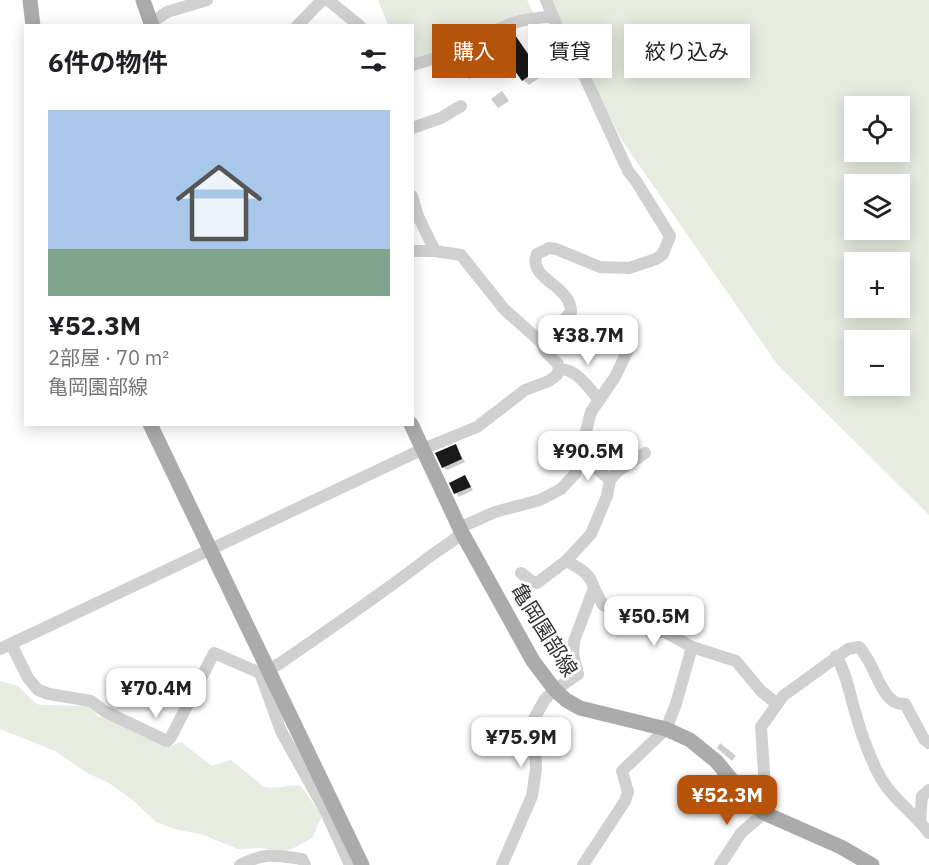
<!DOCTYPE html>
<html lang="ja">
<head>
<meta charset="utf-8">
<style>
  body { margin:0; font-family:"IBM Plex Sans","Noto Sans JP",sans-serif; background:#f6f6f6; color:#202124; height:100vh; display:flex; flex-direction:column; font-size:22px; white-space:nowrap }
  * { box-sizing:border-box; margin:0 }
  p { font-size:20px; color:#757577 }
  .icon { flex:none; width:33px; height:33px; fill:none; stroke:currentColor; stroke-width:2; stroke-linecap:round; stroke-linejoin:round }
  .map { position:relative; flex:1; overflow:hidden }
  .panel { position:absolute; left:24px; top:24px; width:390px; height:402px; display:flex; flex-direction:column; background:#fff; border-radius:0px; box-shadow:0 3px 15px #0003 }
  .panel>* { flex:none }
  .top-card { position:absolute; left:432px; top:24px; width:406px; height:54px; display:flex; gap:12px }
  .buttons { position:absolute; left:844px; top:96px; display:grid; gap:12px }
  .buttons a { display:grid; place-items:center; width:66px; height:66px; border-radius:0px; background:#fff; box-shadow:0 3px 15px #0003; font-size:30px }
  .price { position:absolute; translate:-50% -51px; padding:0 14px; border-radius:12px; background:#fff; color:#222; font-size:20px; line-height:39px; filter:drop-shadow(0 2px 3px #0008) }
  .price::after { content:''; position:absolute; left:50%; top:36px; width:18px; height:14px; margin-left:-9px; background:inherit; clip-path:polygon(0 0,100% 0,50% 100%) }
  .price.on { background:#b45309; color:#fff }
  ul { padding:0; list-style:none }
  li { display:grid; align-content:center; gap:12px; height:318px; padding:0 24px }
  li span { display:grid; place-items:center; height:186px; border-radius:0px; color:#555 }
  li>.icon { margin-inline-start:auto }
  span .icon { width:108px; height:108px; fill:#fffc; stroke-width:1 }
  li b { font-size:26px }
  h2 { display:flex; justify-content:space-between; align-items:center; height:72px; padding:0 24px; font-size:26px }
  .tag { padding:0 21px; border-radius:0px; background:#fff; box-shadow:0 3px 15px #0003; font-size:21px; line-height:54px }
  .tag.on { background:#b45309; color:#fff }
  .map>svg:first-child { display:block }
  .green { fill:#e6ecdf; fill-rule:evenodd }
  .shadow { fill:#0003 }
  .building { fill:#1a1a1a }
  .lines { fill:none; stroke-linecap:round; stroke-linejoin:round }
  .minor { stroke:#d0d0d0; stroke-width:12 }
  .major { stroke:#ababab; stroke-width:15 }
  .labels { text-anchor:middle; stroke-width:6; stroke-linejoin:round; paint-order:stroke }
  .street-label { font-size:21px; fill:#333; stroke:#fff }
</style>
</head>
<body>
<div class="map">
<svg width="929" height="865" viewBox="0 0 929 865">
  <rect width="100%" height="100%" fill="#fff"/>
  <g class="green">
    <polygon points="378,0 527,0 534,15 454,47 413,61 412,26 388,25"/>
    <path d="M 549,0 L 929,0 L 929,515 L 777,364 L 623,142 ZM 855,106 L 900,106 L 900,152 L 855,152 ZM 855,184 L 900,184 L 900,230 L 855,230 ZM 855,262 L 900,262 L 900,308 L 855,308 ZM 855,340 L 900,340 L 900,386 L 855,386 Z"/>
    <path d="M 0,681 L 18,686 L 34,702 L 40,705 L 89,706 L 99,717 L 107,718 L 170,746 L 181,742 L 212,766 L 231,760 L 264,787 C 277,790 288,784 301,786 L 322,816 L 312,838 L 292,849 L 284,852 L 262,848 L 238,849 L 201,834 L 178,830 L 156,822 L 134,801 L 109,783 L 87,773 L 55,751 L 0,729 Z"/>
  </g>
  <g class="shadow">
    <polygon points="518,40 545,74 529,85 523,80"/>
    <polygon points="469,69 474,76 469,79 464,72"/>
    <polygon points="502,91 509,101 498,108 491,99"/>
    <polygon points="456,446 465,462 447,470 443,467"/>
    <polygon points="465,477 473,490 459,497 456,493"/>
    <polygon points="720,743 736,756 732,761 717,748"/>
  </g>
  <g class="building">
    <polygon points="513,32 530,57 532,56 541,67 522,81 496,44"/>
    <polygon points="456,444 462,459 442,468 435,453"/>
    <polygon points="465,475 471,487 454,494 449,483"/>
  </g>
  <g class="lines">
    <g class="minor">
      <polyline points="328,0 360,26"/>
      <polyline points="151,23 167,12 207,0"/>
      <polyline points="297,26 322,0"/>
      <path d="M 412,65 C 429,60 446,56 462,48 C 496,31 513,17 553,17"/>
      <polyline points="412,128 441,118 461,106"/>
      <polyline points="412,196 418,216 435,251"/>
      <path d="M 412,251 L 435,251 L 461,255 L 504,309 L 542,343 L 545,351 L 558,364 L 559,369 C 576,368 590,389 599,400"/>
      <path d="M 542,343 L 571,312 C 571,284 527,280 537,254 L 549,248 L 556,249 L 600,267 L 629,268 L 656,259 L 663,254 L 670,236 L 636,181 L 628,171 L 583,73 L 563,41 L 546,0"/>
      <polyline points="582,450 594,466 610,480"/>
      <polyline points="459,528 495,512 540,500 561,489 575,474 591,412 615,377 628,350"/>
      <polyline points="521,573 531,581 537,583 566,561 591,534 607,496 610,480 618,471 645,453"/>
      <polyline points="632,602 656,620 660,632"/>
      <polyline points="11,644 28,678 38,690 49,694 91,701 104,711 167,741 171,737 214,653 260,673"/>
      <polyline points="692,647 736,661 761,691 777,704"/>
      <polyline points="0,649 423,449 477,427 525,390 549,381 557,375 559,369"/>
      <path d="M 836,656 C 846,672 849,691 854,708 C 860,730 868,753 878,773 C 890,797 913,812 929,833"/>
      <path d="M 757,806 L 765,787 L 761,727 L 783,696 L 848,649 L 859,647 C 873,661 879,691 892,700 C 895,703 900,704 905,704 L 924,739 L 929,743"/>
      <polyline points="920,821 922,796 929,790"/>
      <path d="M 240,865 C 266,852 274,855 302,859 L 305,865"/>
      <path d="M 350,865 L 326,812 L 281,731 L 260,673 L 279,664 C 328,630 377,597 424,561 C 436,551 450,544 462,533"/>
      <path d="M 502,865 L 532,796 L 536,769 L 534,719 L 545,699 L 555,690 L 578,674 L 573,654 L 574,641 L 594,588 C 590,573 579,568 566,561"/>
      <polyline points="583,865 625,801 628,792 622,771 666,729 676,704 692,647 665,632 651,632 615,609 603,605 594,588"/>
      <polyline points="720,865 741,833 764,813"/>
    </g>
    <g class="major">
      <polyline points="30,0 33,26"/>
      <polyline points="143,0 152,26"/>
      <polyline points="150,424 362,865"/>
      <polyline points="411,424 462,533 533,661 555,690 566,700 580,708 666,729 690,740 716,761 740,790 764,813 841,847 872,865"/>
    </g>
  </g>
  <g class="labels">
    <g class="street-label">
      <text transform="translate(544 630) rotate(58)" y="7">亀岡園部線</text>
    </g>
  </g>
</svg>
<div class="buttons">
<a><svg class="icon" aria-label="locate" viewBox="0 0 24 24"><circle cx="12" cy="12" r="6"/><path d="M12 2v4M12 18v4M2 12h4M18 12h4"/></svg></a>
<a><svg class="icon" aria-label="layers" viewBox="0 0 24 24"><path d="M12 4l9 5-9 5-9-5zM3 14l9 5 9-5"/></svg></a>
<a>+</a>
<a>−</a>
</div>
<b class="price" style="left:588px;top:366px">¥38.7M</b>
<b class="price" style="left:588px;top:482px">¥90.5M</b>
<b class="price" style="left:654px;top:647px">¥50.5M</b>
<b class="price" style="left:156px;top:719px">¥70.4M</b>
<b class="price" style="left:521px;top:768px">¥75.9M</b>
<b class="price on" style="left:727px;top:826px">¥52.3M</b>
<div class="top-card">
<a class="tag on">購入</a>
<a class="tag">賃貸</a>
<a class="tag">絞り込み</a>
</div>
<section class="panel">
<h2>6件の物件<svg class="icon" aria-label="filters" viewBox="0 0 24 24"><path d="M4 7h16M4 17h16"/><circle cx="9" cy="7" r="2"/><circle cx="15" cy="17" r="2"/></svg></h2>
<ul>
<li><span style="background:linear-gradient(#a9c7e8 75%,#7fa58c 0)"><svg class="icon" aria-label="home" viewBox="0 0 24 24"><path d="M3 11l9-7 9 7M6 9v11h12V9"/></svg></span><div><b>¥52.3M</b><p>2部屋 · 70 m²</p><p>亀岡園部線</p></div></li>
</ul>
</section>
</div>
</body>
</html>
